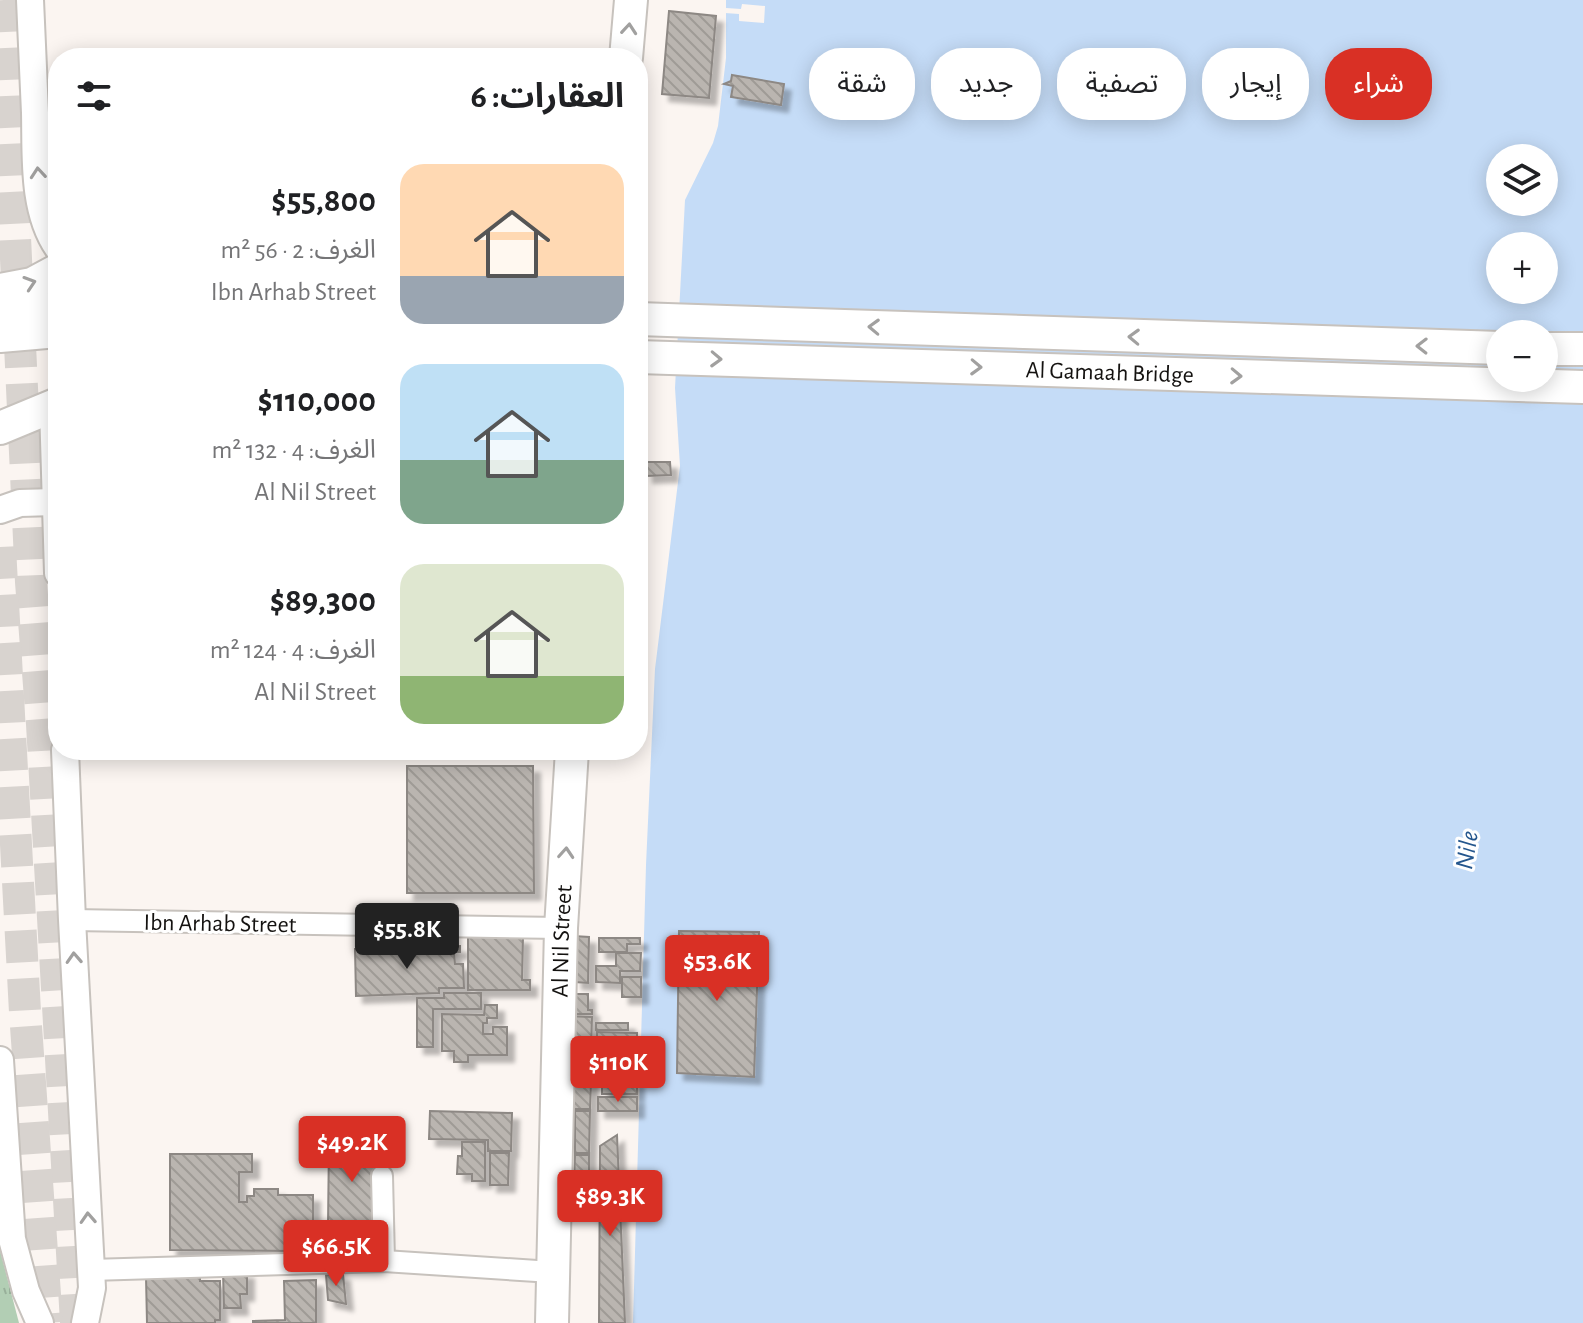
<!DOCTYPE html>
<html lang="ar">
<head>
<meta charset="utf-8">
<style>
  body { margin:0; font-family:"Alegreya Sans","Noto Sans Arabic",sans-serif; background:#f2f2f2; color:#202124; direction:rtl; height:100vh; display:flex; flex-direction:column; font-size:30px; white-space:nowrap }
  * { box-sizing:border-box; margin:0 }
  p { font-size:26px; color:#757577 }
  .icon { flex:none; width:44px; height:44px; fill:none; stroke:currentColor; stroke-width:2; stroke-linecap:round; stroke-linejoin:round }
  .map { position:relative; flex:1; overflow:hidden; direction:ltr }
  .drawer { position:absolute; left:48px; top:48px; width:600px; height:712px; display:flex; flex-direction:column; background:#fff; border-radius:32px; box-shadow:0 4px 20px #0003; direction:rtl }
  .drawer>* { flex:none }
  .hud { position:absolute; left:672px; top:48px; width:760px; height:72px; direction:rtl; display:flex; gap:16px }
  .fabs { position:absolute; left:1486px; top:144px; display:grid; gap:16px }
  .fabs a { display:grid; place-items:center; width:72px; height:72px; border-radius:50%; background:#fff; box-shadow:0 4px 20px #0003; font-size:40px }
  .price { position:absolute; translate:-50% -68px; padding:0 18px; border-radius:8px; background:#d93025; color:#fff; font-size:26px; line-height:52px; filter:drop-shadow(0 2px 4px #0008) }
  .price::after { content:''; position:absolute; left:50%; top:48px; width:24px; height:18px; margin-left:-12px; background:inherit; clip-path:polygon(0 0,100% 0,50% 100%) }
  .price.on { background:#222; color:#fff }
  ul { padding:0; list-style:none }
  li { display:flex; align-items:center; gap:24px; height:200px; padding:0 24px }
  li span { display:grid; place-items:center; flex:none; width:224px; height:160px; border-radius:24px; color:#555 }
  li>.icon { margin-inline-start:auto }
  span .icon { width:96px; height:96px; fill:#fffc; stroke-width:1 }
  li b { font-size:34px }
  h2 { display:flex; justify-content:space-between; align-items:center; height:96px; padding:0 24px; font-size:34px }
  .chip { padding:0 28px; border-radius:32px; background:#fff; box-shadow:0 4px 20px #0003; font-size:28px; line-height:72px }
  .chip.on { background:#d93025; color:#fff }
  .map>svg:first-child { display:block }
  .grass { fill:url(#grass-tufts) }
  .water { fill:#c5dcf7; fill-rule:evenodd }
  .pier { fill:#fbf5f1 }
  .building { fill:url(#building-back-hatch); stroke:#8d8884; stroke-width:2; filter:url(#shadow) }
  .lines { fill:none; stroke-linecap:round; stroke-linejoin:round }
  .primary-tunnel { stroke:#d8d3cf; stroke-width:32; stroke-dasharray:32 16; stroke-linecap:butt }
  .minor-casing { stroke:#c7c2bd; stroke-width:24 }
  .tertiary-casing { stroke:#c7c2bd; stroke-width:30 }
  .primary-casing { stroke:#c7c2bd; stroke-width:36 }
  .minor { stroke:#fff; stroke-width:20 }
  .tertiary { stroke:#fff; stroke-width:26 }
  .primary { stroke:#fff; stroke-width:32 }
  .oneway { stroke:#a1a09f }
  .labels { text-anchor:middle; stroke-width:6; stroke-linejoin:round; paint-order:stroke }
  .street-label { font-size:24px; fill:#141210; stroke:#fff }
  .water-label { font-size:26px; font-style:italic; fill:#24568d; stroke:#fff }
</style>
</head>
<body>
<div class="map">
<svg width="1583" height="1323" viewBox="0 0 1583 1323">
  <defs>
    <pattern id="grass-tufts" width="24" height="20" patternUnits="userSpaceOnUse" patternTransform="scale(2)"><rect width="24" height="20" fill="#b2ceb4"/><path d="M3 7l-1-3M5 7V3M7 7l1-3M15 17l-1-3M17 17v-4M19 17l1-3" fill="none" stroke="#98b09a"/></pattern>
    <pattern id="building-back-hatch" width="6" height="6" patternUnits="userSpaceOnUse" patternTransform="scale(2)"><rect width="6" height="6" fill="#bab5b0"/><path d="M-1 5l2 2M0 0l6 6M5-1l2 2" fill="none" stroke="#9f9b96"/></pattern>
    <filter id="shadow"><feDropShadow dx="7" dy="7" stdDeviation="2" flood-color="#0004"/></filter>
  </defs>
  <rect width="100%" height="100%" fill="#fbf5f1"/>
  <polygon class="grass" points="0,1250 19,1323 0,1323"/>
  <path class="water" d="M 726,0 L 1583,0 L 1583,1323 L 633,1323 L 646,865 L 655,669 L 680,466 L 675,388 L 685,200 L 713,143 L 718,126 L 726,58 ZM 1500,158 L 1544,158 L 1544,202 L 1500,202 ZM 1500,246 L 1544,246 L 1544,290 L 1500,290 ZM 1500,334 L 1544,334 L 1544,378 L 1500,378 Z"/>
  <polygon class="pier" points="742,4 765,6 764,23 739,21 739,14 725,13 726,8 741,9"/>
  <g class="building">
    <polygon points="669,11 716,16 709,98 662,94"/>
    <polygon points="732,75 784,84 781,105 731,97 733,86 724,84 731,81"/>
    <polygon points="645,462 670,462 671,475 646,476"/>
    <polygon points="407,766 533,766 534,893 407,893"/>
    <polygon points="679,931 759,932 754,1077 677,1073"/>
    <polygon points="468,936 523,937 522,980 530,980 530,990 468,990"/>
    <polygon points="573,936 589,937 588,983 575,982"/>
    <polygon points="599,938 640,938 640,944 627,944 627,952 599,952"/>
    <polygon points="460,946 460,952 454,952 455,964 463,964 464,988 439,988 439,993 356,996 355,949"/>
    <polygon points="616,953 641,953 640,971 620,971 620,983 596,982 596,966 616,966"/>
    <rect x="622" y="977" width="19" height="20"/>
    <polygon points="444,993 481,993 481,1009 433,1009 433,1047 417,1047 417,998 444,998"/>
    <polygon points="575,994 588,994 588,1010 592,1010 592,1014 567,1014"/>
    <polygon points="485,1005 497,1005 497,1018 487,1018 487,1023 483,1023 483,1034 493,1034 493,1027 507,1027 507,1055 468,1055 468,1062 454,1062 454,1051 442,1051 442,1014 484,1015"/>
    <polygon points="566,1016 592,1017 591,1053 582,1053 582,1049 565,1048"/>
    <rect x="596" y="1023" width="32" height="7"/>
    <polygon points="597,1032 637,1033 637,1077 597,1076"/>
    <polygon points="582,1055 592,1055 592,1081 575,1081 576,1060 582,1060"/>
    <polygon points="637,1081 637,1094 602,1094 602,1082"/>
    <polygon points="574,1082 591,1083 590,1109 574,1109"/>
    <rect x="598" y="1097" width="39" height="14"/>
    <polygon points="430,1111 512,1113 511,1151 488,1151 488,1140 429,1139"/>
    <polygon points="575,1111 590,1111 589,1153 575,1153"/>
    <polygon points="617,1135 625,1323 599,1323 600,1146"/>
    <polygon points="329,1141 375,1141 374,1227 328,1226"/>
    <polygon points="462,1142 485,1142 485,1181 472,1181 472,1174 457,1174 458,1156 462,1156"/>
    <polygon points="490,1153 509,1153 508,1185 490,1185"/>
    <polygon points="170,1154 252,1154 252,1172 239,1172 239,1202 247,1202 247,1196 254,1196 254,1189 278,1189 278,1195 313,1195 313,1241 294,1240 294,1251 170,1250"/>
    <polygon points="575,1155 589,1155 589,1183 574,1183"/>
    <polygon points="223,1272 247,1272 247,1294 240,1294 241,1308 224,1308"/>
    <polygon points="343,1274 346,1304 328,1300 326,1275"/>
    <polygon points="200,1276 200,1281 220,1281 220,1320 215,1320 215,1323 147,1323 146,1277"/>
    <polygon points="316,1280 316,1323 253,1323 253,1321 285,1320 284,1281"/>
  </g>
  <g class="lines">
    <g class="primary-tunnel">
      <polyline points="4,0 31,582 42,724 76,1323"/>
      <polyline points="0,547 25,1012 47,1323"/>
    </g>
    <defs>
      <g id="minor">
        <polyline points="72,920 561,928"/>
        <polyline points="382,1176 384,1261"/>
        <polyline points="91,1270 384,1261 552,1272"/>
      </g>
      <g id="tertiary">
        <path d="M 30,0 C 32,38 33,75 35,113 C 36,157 32,210 58,248"/>
        <polyline points="0,312 58,305"/>
        <polyline points="53,406 58,573"/>
        <polyline points="0,510 20,503 55,502"/>
        <polyline points="65,750 72,920 92,1288 85,1323"/>
        <polyline points="0,1060 12,1239 26,1291 40,1323"/>
      </g>
      <g id="primary">
        <polyline points="626,58 631,0"/>
        <polyline points="0,290 32,284 58,270"/>
        <polyline points="638,319 1500,348"/>
        <polyline points="0,336 58,331"/>
        <polyline points="1544,349 1583,349"/>
        <path id="s1" d="M 638,357 L 1583,387"/>
        <polyline points="0,428 58,404"/>
        <path id="s2" d="M 552,1323 L 561,928 L 572,750"/>
      </g>
    </defs>
    <use href="#minor" class="minor-casing"/>
    <use href="#tertiary" class="tertiary-casing"/>
    <use href="#primary" class="primary-casing"/>
    <use href="#minor" class="minor"/>
    <use href="#tertiary" class="tertiary"/>
    <use href="#primary" class="primary"/>
  </g>
  <defs><path id="oneway-chevron" d="M-2-3.5L2.5 0L-2 3.5" fill="none" stroke-width="1.6" stroke-linecap="round" stroke-linejoin="round" transform="scale(2)"/></defs>
  <g class="oneway">
    <use href="#oneway-chevron" transform="translate(629 29) rotate(-85)"/>
    <use href="#oneway-chevron" transform="translate(38 173) rotate(-95)"/>
    <use href="#oneway-chevron" transform="translate(30 283) rotate(-18)"/>
    <use href="#oneway-chevron" transform="translate(874 327) rotate(-178)"/>
    <use href="#oneway-chevron" transform="translate(1134 337) rotate(-178)"/>
    <use href="#oneway-chevron" transform="translate(1422 346) rotate(-179)"/>
    <use href="#oneway-chevron" transform="translate(716 359) rotate(2)"/>
    <use href="#oneway-chevron" transform="translate(976 367) rotate(2)"/>
    <use href="#oneway-chevron" transform="translate(1236 376) rotate(2)"/>
    <use href="#oneway-chevron" transform="translate(566 853) rotate(-86)"/>
    <use href="#oneway-chevron" transform="translate(74 958) rotate(-93)"/>
    <use href="#oneway-chevron" transform="translate(88 1218) rotate(-93)"/>
  </g>
  <g class="labels">
    <g class="street-label">
      <text dy="8" stroke="none"><textPath href="#s1" startOffset="472">Al Gamaah Bridge</textPath></text>
      <text transform="translate(220 923) rotate(1)" y="8">Ibn Arhab Street</text>
      <text dy="8" stroke="none"><textPath href="#s2" startOffset="382">Al Nil Street</textPath></text>
    </g>
    <g class="water-label">
      <text transform="translate(1466 850) rotate(-81)" y="9">Nile</text>
    </g>
  </g>
</svg>
<div class="fabs">
<a><svg class="icon" aria-label="layers" viewBox="0 0 24 24"><path d="M12 4l9 5-9 5-9-5zM3 14l9 5 9-5"/></svg></a>
<a>+</a>
<a>−</a>
</div>
<b class="price on" style="left:407px;top:971px">$55.8K</b>
<b class="price" style="left:717px;top:1003px">$53.6K</b>
<b class="price" style="left:618px;top:1104px">$110K</b>
<b class="price" style="left:352px;top:1184px">$49.2K</b>
<b class="price" style="left:610px;top:1238px">$89.3K</b>
<b class="price" style="left:336px;top:1288px">$66.5K</b>
<div class="hud">
<a class="chip on">شراء</a>
<a class="chip">إيجار</a>
<a class="chip">تصفية</a>
<a class="chip">جديد</a>
<a class="chip">شقة</a>
</div>
<section class="drawer">
<h2>العقارات: 6<svg class="icon" aria-label="filters" viewBox="0 0 24 24"><path d="M4 7h16M4 17h16"/><circle cx="9" cy="7" r="2"/><circle cx="15" cy="17" r="2"/></svg></h2>
<ul>
<li><span style="background:linear-gradient(#ffd9b3 70%,#9aa5b1 0)"><svg class="icon" aria-label="home" viewBox="0 0 24 24"><path d="M3 11l9-7 9 7M6 9v11h12V9"/></svg></span><div><b>$55,800</b><p>الغرف: 2 · 56 m²</p><p>Ibn Arhab Street</p></div></li>
<li><span style="background:linear-gradient(#bfe0f5 60%,#7fa58c 0)"><svg class="icon" aria-label="home" viewBox="0 0 24 24"><path d="M3 11l9-7 9 7M6 9v11h12V9"/></svg></span><div><b>$110,000</b><p>الغرف: 4 · 132 m²</p><p>Al Nil Street</p></div></li>
<li><span style="background:linear-gradient(#dfe7d0 70%,#8fb573 0)"><svg class="icon" aria-label="home" viewBox="0 0 24 24"><path d="M3 11l9-7 9 7M6 9v11h12V9"/></svg></span><div><b>$89,300</b><p>الغرف: 4 · 124 m²</p><p>Al Nil Street</p></div></li>
</ul>
</section>
</div>
</body>
</html>
